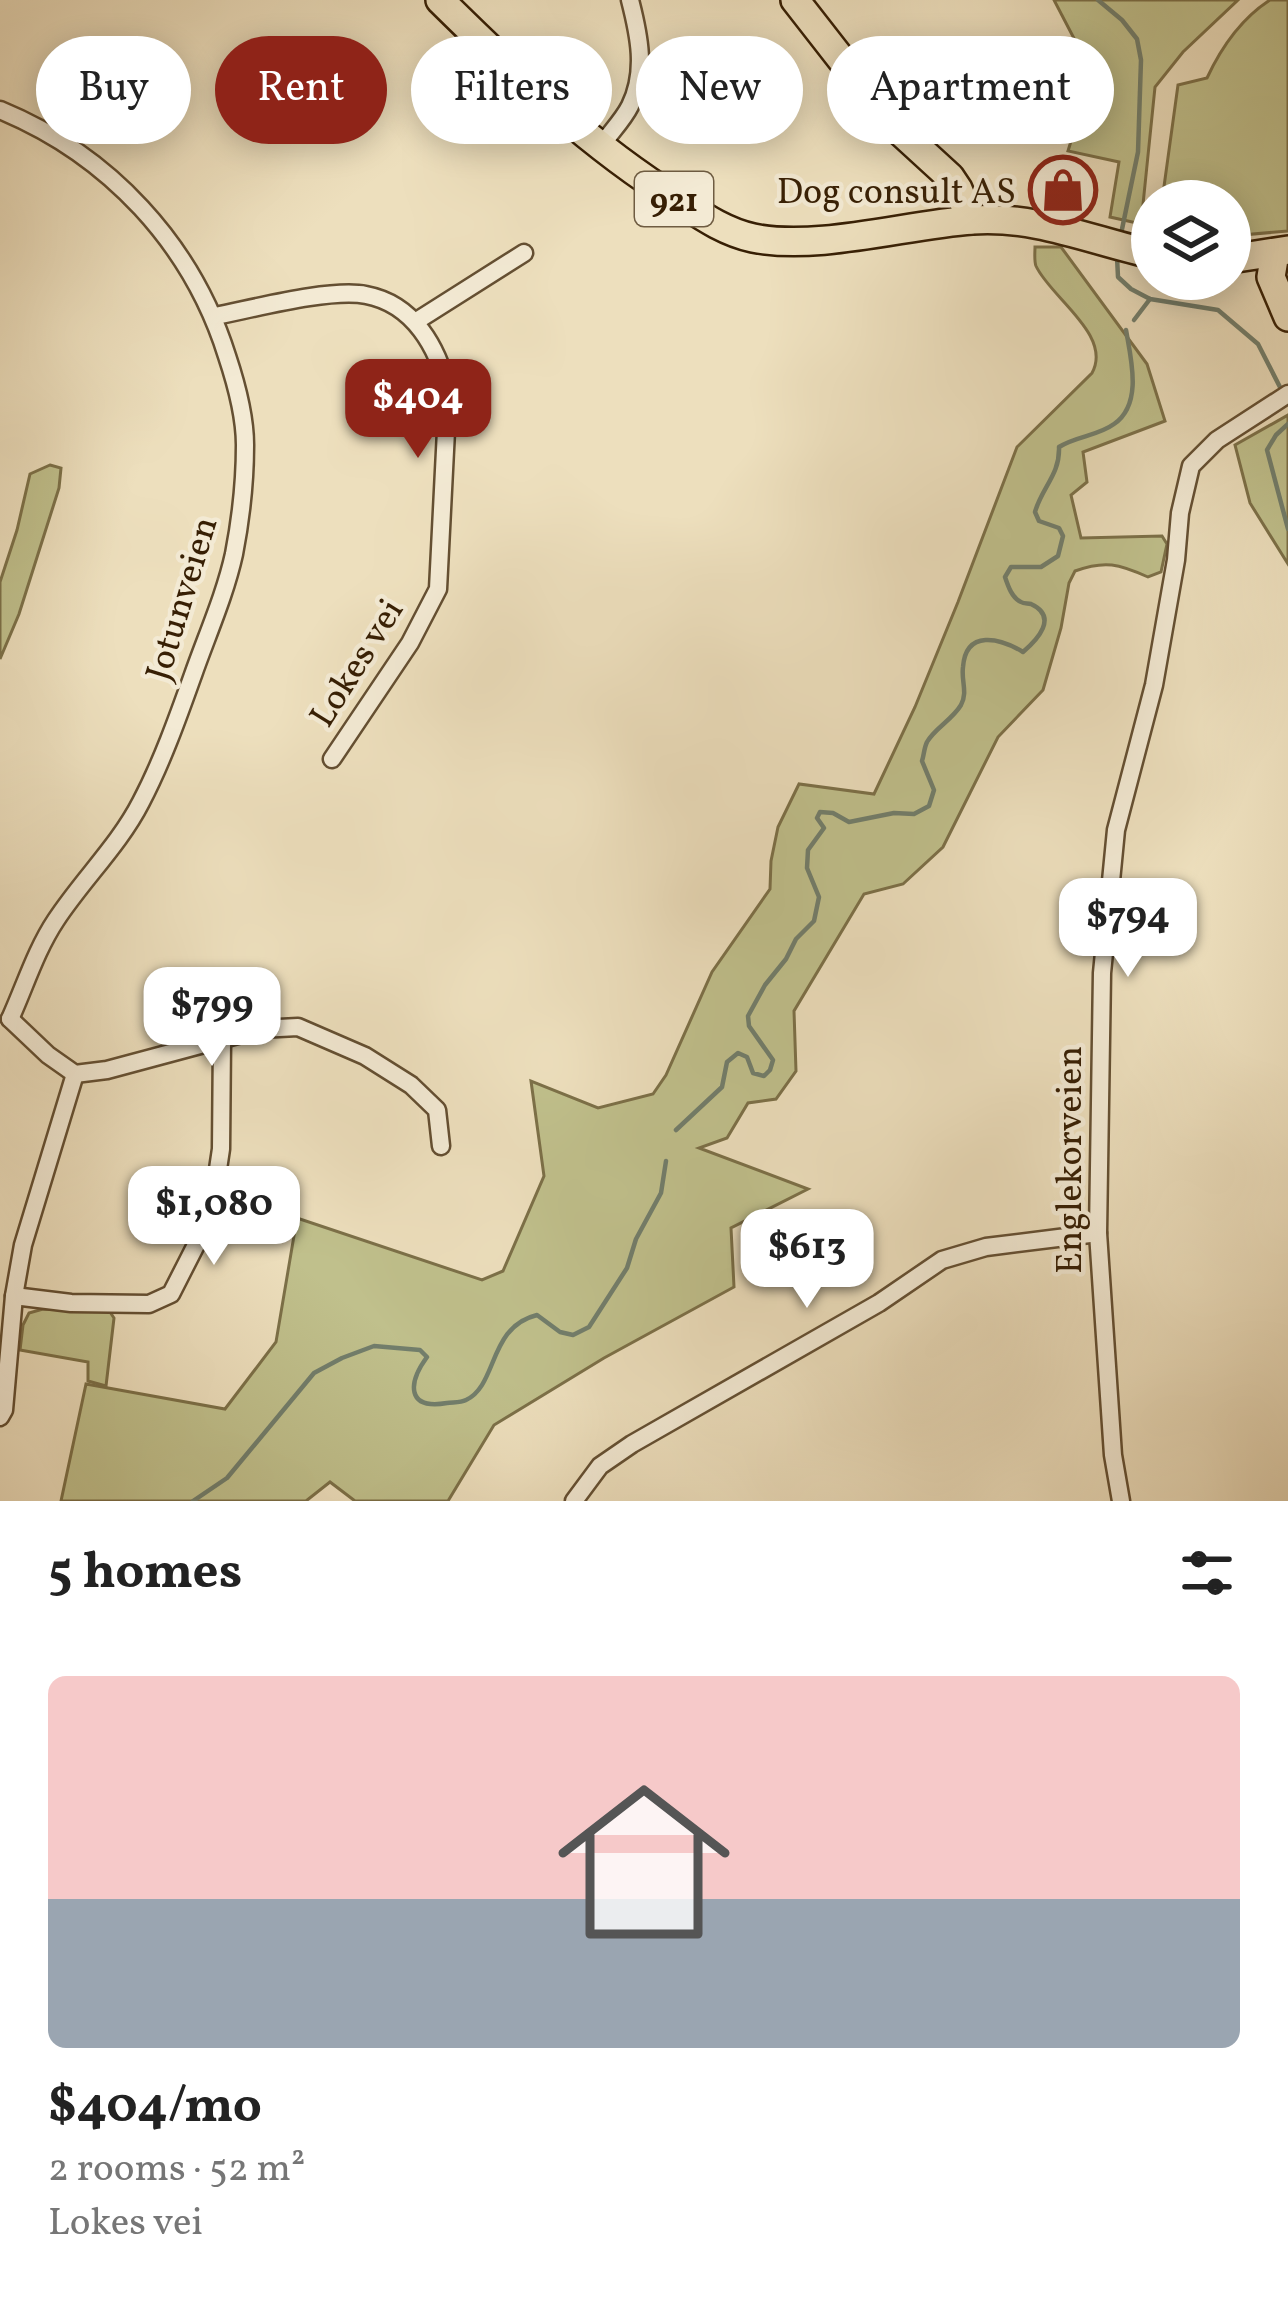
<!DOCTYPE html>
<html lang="en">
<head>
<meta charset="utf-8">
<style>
  body { margin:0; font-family:Vollkorn,serif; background:#f2f2f2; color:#222; height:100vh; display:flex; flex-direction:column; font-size:45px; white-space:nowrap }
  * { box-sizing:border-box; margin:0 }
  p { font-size:39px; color:#767676 }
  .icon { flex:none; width:66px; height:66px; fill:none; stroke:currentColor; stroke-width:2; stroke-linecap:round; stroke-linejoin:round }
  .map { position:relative; height:1501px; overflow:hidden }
  .drawer { display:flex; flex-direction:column; background:#fff; flex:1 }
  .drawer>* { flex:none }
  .banner { position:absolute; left:36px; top:36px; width:1218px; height:108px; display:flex; gap:24px }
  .tools { position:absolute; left:1131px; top:180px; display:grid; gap:24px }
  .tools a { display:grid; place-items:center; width:120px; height:120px; border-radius:50%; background:#fff; box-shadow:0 6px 30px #0003; font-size:60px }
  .price { position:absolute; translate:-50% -102px; padding:0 27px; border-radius:24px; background:#fff; color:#222; font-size:39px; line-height:78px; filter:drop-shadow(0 3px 6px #0008) }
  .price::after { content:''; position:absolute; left:50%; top:72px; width:36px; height:27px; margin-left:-18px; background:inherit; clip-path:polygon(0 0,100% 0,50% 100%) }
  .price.current { background:#8f2418; color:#fff }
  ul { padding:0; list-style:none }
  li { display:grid; align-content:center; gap:24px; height:636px; padding:0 48px }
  li span { display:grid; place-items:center; height:372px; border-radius:18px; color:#555 }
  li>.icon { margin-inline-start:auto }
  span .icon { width:216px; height:216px; fill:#fffc; stroke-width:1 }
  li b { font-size:51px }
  h2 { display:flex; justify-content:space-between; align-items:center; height:144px; padding:0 48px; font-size:51px }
  .pill { padding:0 42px; border-radius:54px; background:#fff; box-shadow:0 6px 30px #0003; font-size:42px; line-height:108px }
  .pill.current { background:#8f2418; color:#fff }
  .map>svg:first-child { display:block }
  .green { fill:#c0c08c; stroke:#7c7048; stroke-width:3 }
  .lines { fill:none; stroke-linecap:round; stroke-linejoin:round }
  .stream { stroke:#727e6c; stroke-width:4.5 }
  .street-casing { stroke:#644f32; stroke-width:21 }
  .primary-casing { stroke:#371f04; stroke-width:32 }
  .street { stroke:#f3ead4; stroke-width:16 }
  .primary { stroke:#eddfbd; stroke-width:27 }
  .labels { text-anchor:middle; stroke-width:9; stroke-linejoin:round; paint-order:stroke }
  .shield { fill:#f3ead4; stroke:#6f5c42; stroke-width:3 }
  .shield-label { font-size:33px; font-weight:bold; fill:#371f04 }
  .poi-label { font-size:36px; fill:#371f04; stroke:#f3ead4; text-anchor:end }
  .street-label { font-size:36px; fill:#371f04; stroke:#f3ead4 }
</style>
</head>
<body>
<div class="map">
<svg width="1288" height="1501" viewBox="0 0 1288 1501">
  <rect width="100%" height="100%" fill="#eddfbd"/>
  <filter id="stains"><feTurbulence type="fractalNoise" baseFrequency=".00167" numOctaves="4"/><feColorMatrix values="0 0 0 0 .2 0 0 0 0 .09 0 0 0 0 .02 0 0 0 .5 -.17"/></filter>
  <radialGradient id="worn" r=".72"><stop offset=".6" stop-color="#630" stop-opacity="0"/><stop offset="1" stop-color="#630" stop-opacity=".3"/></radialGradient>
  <g class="green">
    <polygon points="1054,0 1238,0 1183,52 1155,87 1141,224 1110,217 1119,162 1068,151 1092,73"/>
    <path d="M 1270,0 L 1288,0 L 1288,231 L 1230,236 L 1230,201 L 1162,201 L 1178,85 L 1207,78 C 1221,48 1242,18 1270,0 Z"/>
    <path d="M 1035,247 L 1061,247 L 1147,364 L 1165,421 L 1083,452 L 1087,482 L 1071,495 L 1081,538 L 1162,536 L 1167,544 L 1161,572 L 1148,577 C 1119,564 1105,560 1075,571 L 1069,583 L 1061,628 L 1043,690 L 998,737 L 943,847 L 903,884 L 864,894 L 794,1011 L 796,1071 L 776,1099 L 748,1103 L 727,1138 L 699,1148 L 808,1189 L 731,1228 L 734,1287 L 604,1358 L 494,1425 L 448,1501 L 355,1501 L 330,1482 L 306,1501 L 61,1501 L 86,1384 L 225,1409 L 276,1342 L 297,1218 L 482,1280 L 503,1271 L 544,1176 L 531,1081 L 598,1108 L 653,1094 L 666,1075 L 712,972 L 770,889 L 771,861 L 778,827 L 799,784 L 874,794 L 915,707 L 958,602 L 1017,447 L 1092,373 C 1113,335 1050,297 1036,266 C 1034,261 1035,252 1035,247 Z"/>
    <polygon points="1288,415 1288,564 1250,503 1235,445"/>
    <polygon points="50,465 61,468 59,488 19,614 0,659 0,582 17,530 30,474"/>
    <polygon points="43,1309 110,1312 114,1318 106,1386 88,1381 88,1362 20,1350 23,1325 29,1313"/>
  </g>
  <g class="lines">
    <g class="stream">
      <polyline points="1098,0 1122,20 1137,39 1141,60 1138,152 1121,234"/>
      <polyline points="1117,257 1118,277 1131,289 1150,299 1218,310 1258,344 1282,391"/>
      <polyline points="1134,320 1150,299"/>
      <polyline points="1288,424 1276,435 1267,450 1288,529"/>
      <path d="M 676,1130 L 722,1087 L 727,1062 L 738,1053 L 747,1057 L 753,1073 L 764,1076 L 770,1070 L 773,1060 L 749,1026 L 748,1016 L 765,985 L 786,959 L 796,939 L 814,921 L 819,897 L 807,868 L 808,850 L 824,828 L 817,818 L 820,812 L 833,813 L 849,822 L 894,813 L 914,814 L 929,806 L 934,790 L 922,761 C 924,755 924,748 927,742 C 935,728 952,720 961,705 C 968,692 961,681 963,667 C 966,629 1000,638 1023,652 C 1037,640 1059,617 1031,604 C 1028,603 1024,604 1021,602 C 1012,598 1008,586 1005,577 L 1011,567 L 1041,567 L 1058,556 L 1063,536 L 1059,528 L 1039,521 L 1035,512 C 1042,487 1060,475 1059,447 C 1076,436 1098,436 1114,424 C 1143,404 1131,359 1126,330"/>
      <path d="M 193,1501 L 227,1478 L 314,1373 L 342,1358 L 374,1346 L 420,1350 L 427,1357 C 408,1383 406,1410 447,1403 C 453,1402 460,1403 466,1400 C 498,1385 488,1327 537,1315 L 560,1332 L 573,1335 L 589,1327 L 627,1268 L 636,1239 L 661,1193 L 666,1161"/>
    </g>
    <defs>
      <g id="street">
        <path d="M 0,110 C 109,155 192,244 227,356 C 236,383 245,416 245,445 C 245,481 241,518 234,554 C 225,595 207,635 193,675 C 178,717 162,762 141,802 C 119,845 83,879 56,920 C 36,950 25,986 10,1019"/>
        <path d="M 601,146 C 610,133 623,120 630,106 C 647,72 639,35 630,0"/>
        <path d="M 215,316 C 252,309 330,288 366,295 C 414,304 438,348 448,391 L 438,589 L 410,643 L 332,759"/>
        <polyline points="415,322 524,253"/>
        <polyline points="10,1019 48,1055 75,1074 107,1070 260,1029 298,1027 365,1056 411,1085 437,1110 441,1146"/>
        <polyline points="14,1296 71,1303 149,1304 171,1294 197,1243 214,1196 221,1149 222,1039"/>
        <polyline points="0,1417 4,1410 14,1296 23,1245 75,1074"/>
        <polyline points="574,1501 600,1466 632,1444 879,1303 942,1260 986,1247 1098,1233"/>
        <polyline points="1121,1501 1113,1455 1098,1233 1102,973 1116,830 1154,685 1176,560 1180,513 1191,466 1217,440 1288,394"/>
      </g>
      <g id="primary">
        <path d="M 440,0 C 514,73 590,146 679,201 C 702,216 725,232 753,238 C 818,251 905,225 972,220 C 1034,215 1093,241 1152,254"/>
        <polyline points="795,0 891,123 950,177 958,189 971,220"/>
        <polyline points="1275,253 1271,277 1288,317"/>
        <polyline points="1230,259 1288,250"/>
      </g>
    </defs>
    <use href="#street" class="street-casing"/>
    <use href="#primary" class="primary-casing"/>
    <use href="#street" class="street"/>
    <use href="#primary" class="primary"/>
  </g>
  <defs>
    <symbol id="shop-ring" viewBox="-11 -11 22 22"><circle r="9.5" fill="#f3ead4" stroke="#8f2418" stroke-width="1.5"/><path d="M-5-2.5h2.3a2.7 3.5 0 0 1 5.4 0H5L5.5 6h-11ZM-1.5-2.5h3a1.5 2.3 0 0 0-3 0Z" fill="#8f2418"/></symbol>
  </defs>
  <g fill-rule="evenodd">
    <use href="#shop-ring" x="1025" y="152" width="76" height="76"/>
  </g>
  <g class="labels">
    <rect class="shield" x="635" y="172" width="78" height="54" rx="9"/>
    <g class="shield-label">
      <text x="674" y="211">921</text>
    </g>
    <g class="poi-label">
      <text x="1016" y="203">Dog consult AS</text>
    </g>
    <g class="street-label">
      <text transform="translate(180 598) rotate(-73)" y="13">Jotunveien</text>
      <text transform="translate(355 662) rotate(-58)" y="13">Lokes vei</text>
      <text transform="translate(1068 1160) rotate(-90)" y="13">Englekorveien</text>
    </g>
  </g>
  <rect width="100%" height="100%" filter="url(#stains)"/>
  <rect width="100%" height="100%" fill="url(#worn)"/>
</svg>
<div class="tools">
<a><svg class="icon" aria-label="layers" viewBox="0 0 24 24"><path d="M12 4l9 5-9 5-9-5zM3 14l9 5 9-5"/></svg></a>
</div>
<b class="price current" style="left:418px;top:461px">$404</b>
<b class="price" style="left:1128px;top:980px">$794</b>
<b class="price" style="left:212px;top:1069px">$799</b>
<b class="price" style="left:214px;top:1268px">$1,080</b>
<b class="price" style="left:807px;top:1311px">$613</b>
<div class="banner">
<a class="pill">Buy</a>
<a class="pill current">Rent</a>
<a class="pill">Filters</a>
<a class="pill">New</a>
<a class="pill">Apartment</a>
</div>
</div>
<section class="drawer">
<h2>5 homes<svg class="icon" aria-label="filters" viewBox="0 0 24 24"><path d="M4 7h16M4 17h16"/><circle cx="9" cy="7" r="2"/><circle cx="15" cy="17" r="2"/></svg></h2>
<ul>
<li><span style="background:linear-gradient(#f6c9c9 60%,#9aa5b1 0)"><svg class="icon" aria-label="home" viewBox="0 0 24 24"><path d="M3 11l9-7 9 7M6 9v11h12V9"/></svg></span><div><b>$404/mo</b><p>2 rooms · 52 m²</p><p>Lokes vei</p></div></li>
</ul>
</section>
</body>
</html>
